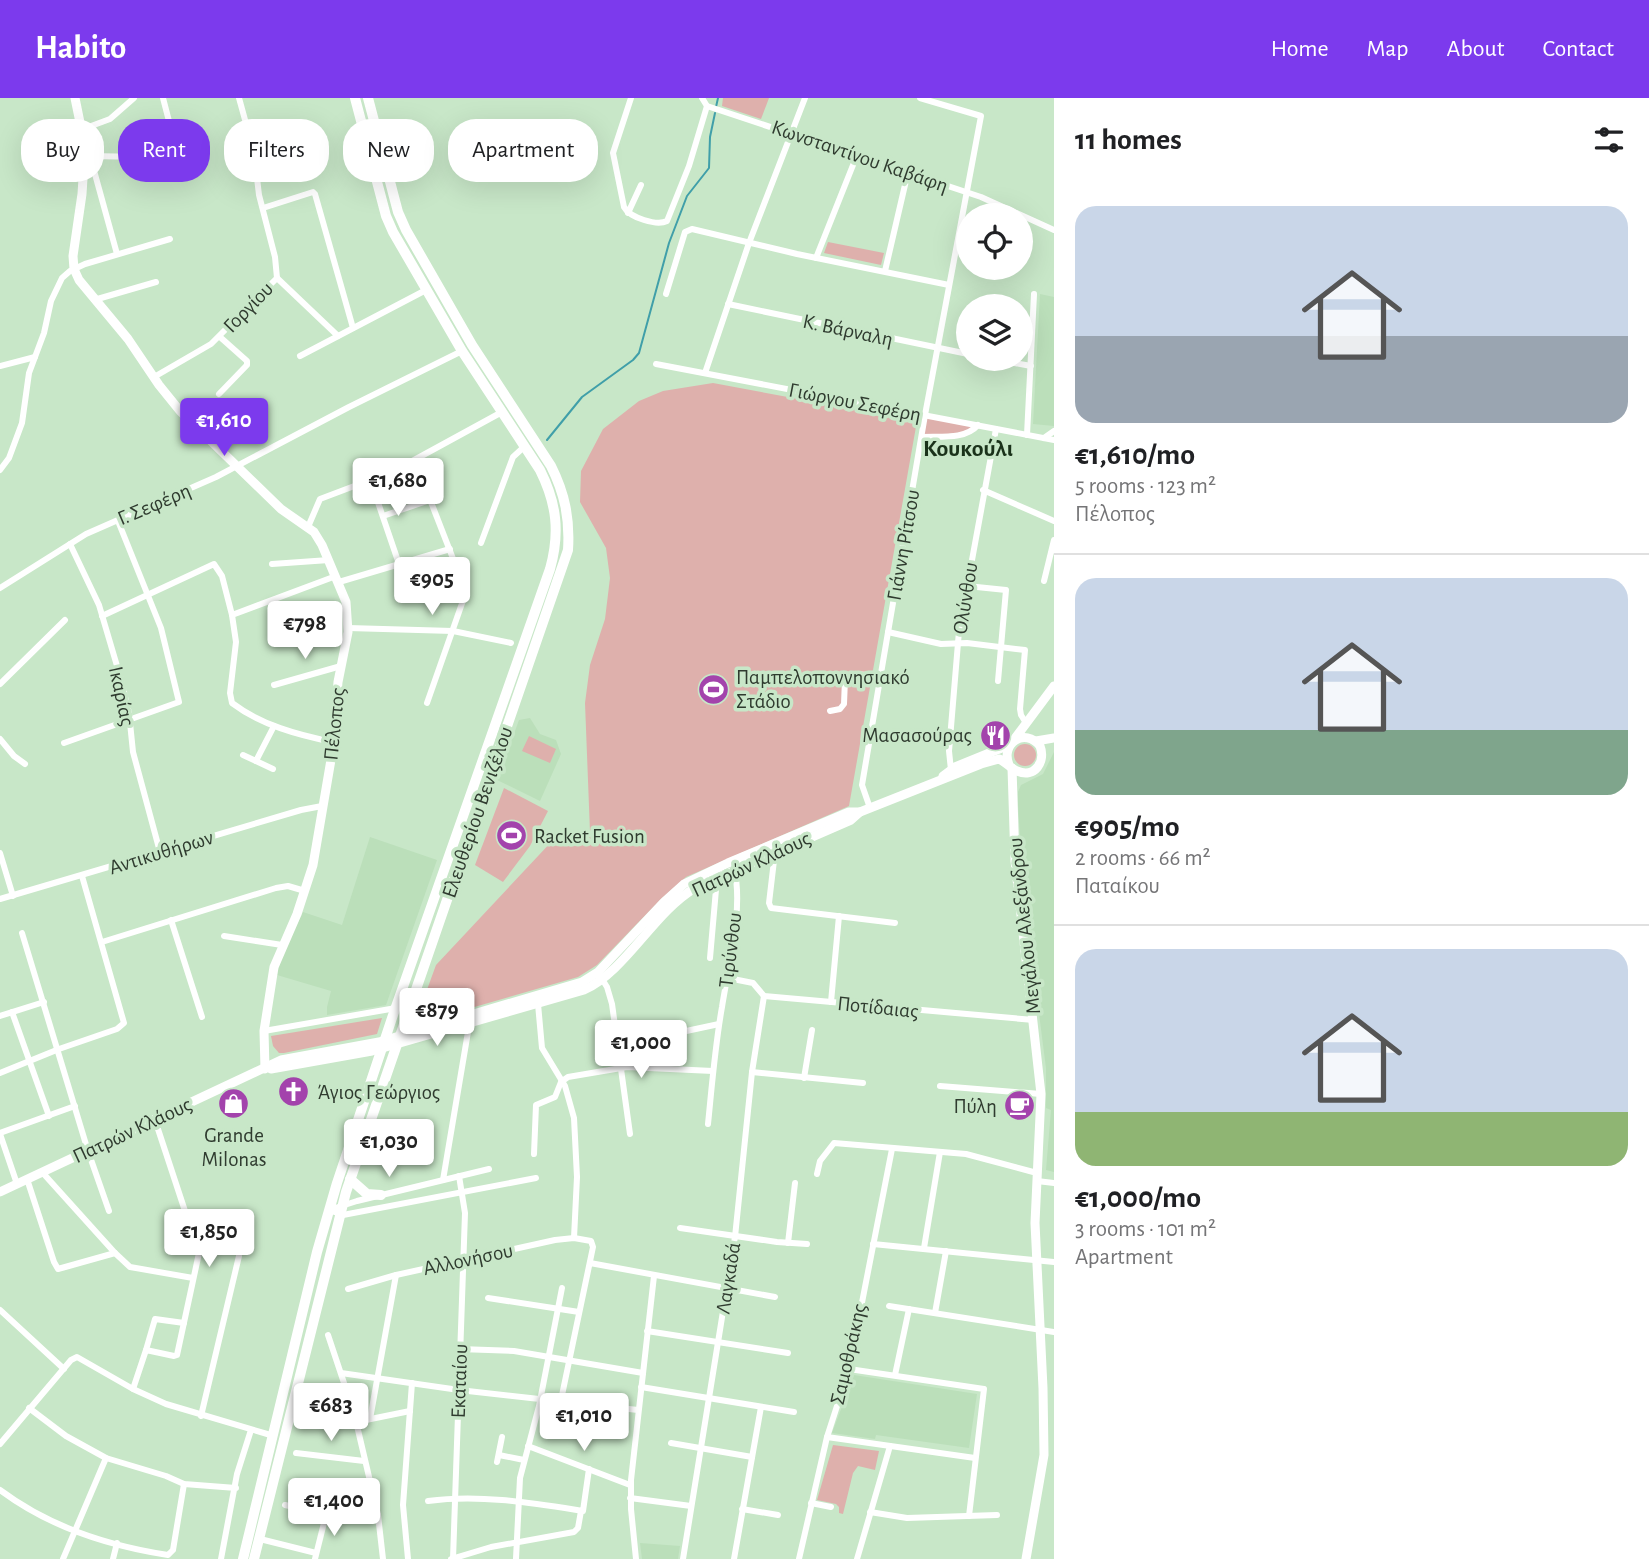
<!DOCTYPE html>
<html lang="en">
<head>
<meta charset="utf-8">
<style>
  body { margin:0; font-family:"Alegreya Sans",sans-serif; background:#f6f6f6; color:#202124; height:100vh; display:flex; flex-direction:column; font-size:26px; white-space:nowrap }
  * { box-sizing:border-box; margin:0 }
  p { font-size:23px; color:#757577 }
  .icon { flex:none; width:38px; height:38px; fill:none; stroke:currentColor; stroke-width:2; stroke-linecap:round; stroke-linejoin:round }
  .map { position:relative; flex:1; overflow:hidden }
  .panel { display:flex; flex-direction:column; background:#fff; width:595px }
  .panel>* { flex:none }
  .banner { position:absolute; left:21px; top:21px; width:665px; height:63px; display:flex; gap:14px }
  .fabs { position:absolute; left:956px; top:105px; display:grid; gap:14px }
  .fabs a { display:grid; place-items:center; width:77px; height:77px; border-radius:50%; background:#fff; box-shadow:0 7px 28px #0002; font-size:35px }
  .price { position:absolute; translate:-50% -60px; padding:0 16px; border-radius:7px; background:#fff; color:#222; font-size:23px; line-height:46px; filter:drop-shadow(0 2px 4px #0008) }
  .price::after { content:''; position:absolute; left:50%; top:42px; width:21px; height:16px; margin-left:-10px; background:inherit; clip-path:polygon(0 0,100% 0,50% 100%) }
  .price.selected { background:#7c3aed; color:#fff }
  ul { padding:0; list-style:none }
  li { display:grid; align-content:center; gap:14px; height:371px; padding:0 21px }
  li+li { border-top:2px solid #e0e0e0 }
  li span { display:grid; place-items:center; height:217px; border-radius:21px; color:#555 }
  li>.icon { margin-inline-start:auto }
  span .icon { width:126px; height:126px; fill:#fffc; stroke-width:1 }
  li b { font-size:30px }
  h2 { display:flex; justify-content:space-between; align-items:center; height:84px; padding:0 21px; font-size:30px }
  .chip { padding:0 24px; border-radius:28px; background:#fff; box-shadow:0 7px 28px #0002; font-size:24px; line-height:63px }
  .chip.selected { background:#7c3aed; color:#fff }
  header { display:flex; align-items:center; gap:42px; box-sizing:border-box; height:98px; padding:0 35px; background:#7c3aed; color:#fff }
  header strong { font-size:33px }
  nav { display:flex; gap:38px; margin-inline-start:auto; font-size:24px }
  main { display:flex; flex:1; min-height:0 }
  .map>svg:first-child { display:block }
  .built { fill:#bbdfba }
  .green { fill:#deb0ac }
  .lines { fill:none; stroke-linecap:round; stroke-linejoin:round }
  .stream { stroke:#409fa9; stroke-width:2 }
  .street { stroke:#fff; stroke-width:6 }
  .secondary { stroke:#fff; stroke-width:9 }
  .primary { stroke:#fff; stroke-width:10 }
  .labels { text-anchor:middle; stroke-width:7; stroke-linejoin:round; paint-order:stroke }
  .street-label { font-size:21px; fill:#2f3b2f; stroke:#c8e7c8 }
  .poi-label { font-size:21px; fill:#2f3b2f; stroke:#c8e7c8; text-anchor:start }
  .quarter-label { font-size:24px; font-weight:bold; fill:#1a321a; stroke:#c8e7c8 }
</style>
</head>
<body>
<header>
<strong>Habito</strong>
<nav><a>Home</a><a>Map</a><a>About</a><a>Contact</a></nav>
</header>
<main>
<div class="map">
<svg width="1054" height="1461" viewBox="0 0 1054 1461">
  <rect width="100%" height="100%" fill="#c8e7c8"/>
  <g class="built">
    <polygon points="1040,196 1054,199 1054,328 1033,326"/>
    <polygon points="530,620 540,636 556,642 561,656 540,703 497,682 519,622"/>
    <polygon points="1054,654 1054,1074 1046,1072 1051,1012 1046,1010 1046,970 1023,791 1018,706 1018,694 1021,687 1043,676"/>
    <polygon points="370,739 437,762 386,907 327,917 327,909 331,893 277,877 282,858 303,814 342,827"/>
    <polygon points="854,1277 977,1296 969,1350 876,1337 875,1341 832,1335"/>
    <polygon points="640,1445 680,1448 678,1461 642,1461"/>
  </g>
  <g class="green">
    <polygon points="723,0 769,0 761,21 722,8"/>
    <polygon points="828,144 884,155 881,167 824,155"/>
    <polygon points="713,285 917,323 849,708 686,779 662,800 597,867 578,879 419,925 416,922 436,867 554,741 566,736 590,734 585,605 590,567 605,521 610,480 606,450 580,404 581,373 603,331 639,303 663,293"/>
    <polygon points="925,317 978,327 973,333 922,339"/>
    <polygon points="529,638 556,651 550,665 522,653"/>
    <circle cx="1025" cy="657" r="11"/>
    <polygon points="504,690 548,713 530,748 503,784 475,767"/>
    <polygon points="382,920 377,936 284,955 279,955 273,948 271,938"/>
    <polygon points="833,1347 879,1353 875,1372 858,1368 853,1375 843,1416 839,1415 839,1409 836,1406 817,1402"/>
  </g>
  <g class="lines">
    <g class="stream">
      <polyline points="716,9 718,0"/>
      <polyline points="547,342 582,299 633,262 639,255 669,145 687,98 709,70 710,39 715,15"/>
    </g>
    <g class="street">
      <polyline points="163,0 177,54"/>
      <polyline points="239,0 250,40"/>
      <path d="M 631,0 L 613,55 L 624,109 C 630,120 657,128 667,123 L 689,68 L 707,8"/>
      <polyline points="702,0 707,8 981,99 1054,132"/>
      <polyline points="83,31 110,21 134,0"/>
      <polyline points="85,54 90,58 117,156"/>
      <polyline points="90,58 143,59"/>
      <polyline points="263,110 313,94 315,96 353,230"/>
      <polyline points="628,115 641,87"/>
      <polyline points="816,160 857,57"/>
      <polyline points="885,173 908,74"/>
      <polyline points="277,180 338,238"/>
      <polyline points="666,196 685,134 692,131 797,156 949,187"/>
      <polyline points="94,202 156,184"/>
      <polyline points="728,206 968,256"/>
      <polyline points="300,258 426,192"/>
      <polyline points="993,261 1031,268"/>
      <polyline points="656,266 1054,342"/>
      <polyline points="0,268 35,259"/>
      <polyline points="705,275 749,145 805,0"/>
      <polyline points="154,279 211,246 277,180 275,159 259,97 255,63"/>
      <polyline points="219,296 247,267 247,263 220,239"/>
      <polyline points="1027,337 1034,196"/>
      <path d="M 922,339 C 940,338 965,342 978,327"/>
      <polyline points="1044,340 1054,333"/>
      <polyline points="415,363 466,494 427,605"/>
      <polyline points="0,372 9,360 22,325 29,275 44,235 51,203 62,180 70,173 85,166 170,141"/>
      <polyline points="371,384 399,466"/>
      <polyline points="983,392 1054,423"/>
      <polyline points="383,418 430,402"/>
      <polyline points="308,429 320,401 394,373 502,314"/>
      <polyline points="481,445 513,359 525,348"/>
      <polyline points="70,446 99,507 120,578 129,615 133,654 160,754"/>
      <polyline points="272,466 329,462"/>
      <polyline points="1044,483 1054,442"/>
      <polyline points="339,484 450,451"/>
      <polyline points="967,488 1006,492 998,583"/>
      <polyline points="0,490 86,436 216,379 349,309 462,253"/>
      <polyline points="102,518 214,466 222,478 232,517"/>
      <polyline points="348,530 453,533 511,545"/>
      <polyline points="888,534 941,546 967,545 1025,552 1020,611 1021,617 1026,625"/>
      <polyline points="0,586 65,522"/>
      <polyline points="274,587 341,568"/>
      <path d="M 830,613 L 840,611 L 844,606 L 845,581 C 855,572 868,578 880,580"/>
      <polyline points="0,641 14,658 25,666"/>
      <path d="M 333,644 C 298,637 261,627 232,605 L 230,595 L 236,544 L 232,517 L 336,478"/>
      <polyline points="64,645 179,604 161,530 118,423"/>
      <polyline points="243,657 256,663 274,628"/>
      <polyline points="256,663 273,671"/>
      <polyline points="951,672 949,653 959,533 996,331"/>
      <polyline points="870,710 862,687 925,317 981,18 920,0"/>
      <polyline points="775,754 769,805 771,810 895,825"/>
      <polyline points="0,755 13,798"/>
      <polyline points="0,801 301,712 322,708"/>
      <polyline points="171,822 202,919"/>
      <polyline points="22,835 88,1053 109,1113"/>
      <polyline points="224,838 282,847"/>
      <polyline points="102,844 276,790 288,788 305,793"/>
      <polyline points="710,860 717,780"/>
      <polyline points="728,880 753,885 764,898 1034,922"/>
      <polyline points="602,881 607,889 612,906 630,1036"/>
      <polyline points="831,904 839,818"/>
      <polyline points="538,906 542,950 565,988 574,1020 577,1079 574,1140"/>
      <polyline points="12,914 49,1018"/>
      <polyline points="0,918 44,904"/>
      <polyline points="264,933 396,910"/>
      <polyline points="660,969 649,941 719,926"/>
      <polyline points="752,974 863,985"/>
      <polyline points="0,975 59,951 117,931 124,925 82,778"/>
      <polyline points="804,980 812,932"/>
      <polyline points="940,988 1041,996"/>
      <path d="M 708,1026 C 712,987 715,948 722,909 C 728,870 744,809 734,771"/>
      <polyline points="0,1035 75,1008"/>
      <polyline points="0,1036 17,1086"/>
      <polyline points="534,1056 536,1007 555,999 561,984 568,979 627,969 713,973"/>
      <polyline points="42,1074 115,1155 130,1169 193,1180"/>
      <polyline points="817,1076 820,1063 834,1045 966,1056 1037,1075"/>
      <polyline points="27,1081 54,1164 58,1171 115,1155"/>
      <polyline points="443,1082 470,922"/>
      <polyline points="1037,1083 1054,1085"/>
      <polyline points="329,1112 343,1117 536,1080"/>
      <polyline points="329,1112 357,1103 489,1071"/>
      <polyline points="680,1130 777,1144 807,1146"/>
      <polyline points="788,1145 795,1085"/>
      <polyline points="873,1146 1054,1164"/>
      <polyline points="924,1150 940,1054"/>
      <polyline points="590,1165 775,1199"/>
      <polyline points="348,1191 396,1177 555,1142 574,1140 591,1143 593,1149 561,1302"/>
      <polyline points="488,1200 579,1214"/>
      <polyline points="889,1208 1054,1234"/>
      <polyline points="0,1212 64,1271"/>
      <polyline points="935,1215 946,1153"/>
      <polyline points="647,1233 788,1255"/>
      <polyline points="328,1237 354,1315 378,1417 383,1461"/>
      <polyline points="459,1251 514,1253 643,1275"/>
      <polyline points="146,1252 155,1221 184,1225"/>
      <polyline points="849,1271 984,1291 969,1418"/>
      <polyline points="341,1275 459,1292 638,1312"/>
      <polyline points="895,1277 909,1211"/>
      <polyline points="641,1289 794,1314"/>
      <polyline points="133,1291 146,1252 174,1258 177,1257 199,1155 198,1146 186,1116 155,1022"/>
      <polyline points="29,1310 66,1338 106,1360 166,1378 184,1386 236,1390"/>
      <polyline points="306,1317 356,1324 410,1313"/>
      <polyline points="201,1318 239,1158"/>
      <polyline points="370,1321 396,1177"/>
      <polyline points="827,1339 975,1360"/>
      <polyline points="671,1345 752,1359"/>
      <polyline points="0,1346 71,1262 77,1259 133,1291 166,1306 274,1338"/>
      <polyline points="528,1348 630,1387"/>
      <polyline points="296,1355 364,1363"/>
      <polyline points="499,1357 524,1362"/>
      <polyline points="497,1364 502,1339"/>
      <path d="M 0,1392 C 48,1428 109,1448 168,1457 L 173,1452 L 184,1386"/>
      <polyline points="630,1400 691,1408"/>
      <path d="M 428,1403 C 480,1396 532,1405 583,1413 L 589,1371"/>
      <polyline points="811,1405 831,1409"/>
      <polyline points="285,1407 307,1412 378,1417"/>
      <polyline points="742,1411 778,1417"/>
      <polyline points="870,1414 907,1420 997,1417"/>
      <polyline points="260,1441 316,1455"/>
      <polyline points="63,1461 106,1360"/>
      <polyline points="113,1461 117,1445"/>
      <polyline points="221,1461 237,1376 251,1332"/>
      <polyline points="315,1461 327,1413"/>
      <polyline points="408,1461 403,1407 412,1285"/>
      <polyline points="451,1461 491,1449 574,1434 578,1430 581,1413"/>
      <polyline points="453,1461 465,1115 459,1078"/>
      <polyline points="516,1461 520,1380 539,1308 562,1190"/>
      <polyline points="636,1461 631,1411 631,1382 654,1178"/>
      <polyline points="683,1461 735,1139 752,974 764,898"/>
      <polyline points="734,1461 761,1309"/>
      <polyline points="799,1461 827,1339 849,1271 892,1051"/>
      <polyline points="857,1461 890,1348"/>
    </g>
    <g class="secondary">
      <polyline points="75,0 85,49 82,96 73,158 74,171 79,182 128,241 159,287 180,313 281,411 314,434 322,447 346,504 348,534 338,584 333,650 313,767 297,816 274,869 264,933 265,971"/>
      <polyline points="1013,643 1054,588"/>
      <polyline points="1036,643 1054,640"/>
      <polyline points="1012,670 1015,763 1041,996 1035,1125 1043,1290 1044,1357 1026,1461"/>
      <polyline points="943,678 955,669 1009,647"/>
      <path d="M 271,971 L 372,953 L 584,892 C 626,873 654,814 695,790 L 851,722 L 860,714 L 981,666 L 999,661 C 1006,664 1010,670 1017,673 C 1035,681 1046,663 1040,648 C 1025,629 1000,645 1009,667"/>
      <polyline points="0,1094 281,962 379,944 582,884 598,874 664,804 684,786 728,765 849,714 860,714"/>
    </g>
    <g class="primary">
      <polyline points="350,1081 367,1096 381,1097"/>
      <path d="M 243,1461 L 317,1154 L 337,1085 L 392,920 L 550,471 C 560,435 557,406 540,372 L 462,253 L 393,134 L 386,118 L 355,0"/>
      <path d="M 254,1461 L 346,1094 L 568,452 C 570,421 565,396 551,368 L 472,247 L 406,132 L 398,114 L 368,0"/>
    </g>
  </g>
  <defs>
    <symbol id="stadium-disc" viewBox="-11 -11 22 22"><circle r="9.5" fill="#a343ac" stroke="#c8e7c8"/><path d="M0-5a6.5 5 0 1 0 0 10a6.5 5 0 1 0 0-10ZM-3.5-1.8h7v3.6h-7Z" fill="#fff"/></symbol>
    <symbol id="restaurant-disc" viewBox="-11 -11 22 22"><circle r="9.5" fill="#a343ac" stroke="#c8e7c8"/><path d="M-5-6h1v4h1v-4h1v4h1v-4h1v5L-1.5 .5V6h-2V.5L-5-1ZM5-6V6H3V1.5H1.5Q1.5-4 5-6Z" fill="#fff"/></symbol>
    <symbol id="church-disc" viewBox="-11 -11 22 22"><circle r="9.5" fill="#a343ac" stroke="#c8e7c8"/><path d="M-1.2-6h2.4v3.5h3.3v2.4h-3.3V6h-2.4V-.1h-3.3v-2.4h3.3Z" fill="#fff"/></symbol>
    <symbol id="shop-disc" viewBox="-11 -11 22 22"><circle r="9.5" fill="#a343ac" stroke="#c8e7c8"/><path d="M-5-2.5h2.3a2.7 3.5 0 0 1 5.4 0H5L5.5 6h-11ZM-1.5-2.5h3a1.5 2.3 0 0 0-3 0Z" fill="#fff"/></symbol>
    <symbol id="cafe-disc" viewBox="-11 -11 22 22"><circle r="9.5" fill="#a343ac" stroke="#c8e7c8"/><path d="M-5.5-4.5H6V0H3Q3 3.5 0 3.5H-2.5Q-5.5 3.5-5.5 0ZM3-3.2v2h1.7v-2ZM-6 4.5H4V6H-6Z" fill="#fff"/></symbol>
  </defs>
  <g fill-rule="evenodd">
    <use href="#stadium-disc" x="696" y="574" width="35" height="35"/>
    <use href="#restaurant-disc" x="978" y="620" width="35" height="35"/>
    <use href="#stadium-disc" x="494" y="720" width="35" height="35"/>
    <use href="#church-disc" x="276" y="976" width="35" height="35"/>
    <use href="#shop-disc" x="216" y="988" width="35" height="35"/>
    <use href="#cafe-disc" x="1002" y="990" width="35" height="35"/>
  </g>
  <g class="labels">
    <g class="street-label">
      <text transform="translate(860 58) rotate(19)" y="7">Κωνσταντίνου Καβάφη</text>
      <text transform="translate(248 209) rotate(-46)" y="7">Γοργίου</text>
      <text transform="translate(848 232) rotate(12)" y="7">Κ. Βάρναλη</text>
      <text transform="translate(855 304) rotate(11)" y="7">Γιώργου Σεφέρη</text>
      <text transform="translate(154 406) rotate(-23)" y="7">Γ. Σεφέρη</text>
      <text transform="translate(903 447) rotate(-80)" y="7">Γιάννη Ρίτσου</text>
      <text transform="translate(965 500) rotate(-81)" y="7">Ολύνθου</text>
      <text transform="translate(122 598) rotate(78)" y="7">Ικαρίας</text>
      <text transform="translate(334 626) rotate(-84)" y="7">Πέλοπος</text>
      <text transform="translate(477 714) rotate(-71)" y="7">Ελευθερίου Βενιζέλου</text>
      <text transform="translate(161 754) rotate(-17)" y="7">Αντικυθήρων</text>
      <text transform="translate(751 766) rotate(-25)" y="7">Πατρών Κλάους</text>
      <text transform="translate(1024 828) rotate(-96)" y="7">Μεγάλου Αλεξάνδρου</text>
      <text transform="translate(730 852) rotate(-83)" y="7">Τιρύνθου</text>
      <text transform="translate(878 909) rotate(6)" y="7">Ποτίδαιας</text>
      <text transform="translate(132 1032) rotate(-25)" y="7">Πατρών Κλάους</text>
      <text transform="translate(468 1161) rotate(-12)" y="7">Αλλονήσου</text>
      <text transform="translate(728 1180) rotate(-81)" y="7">Λαγκαδά</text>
      <text transform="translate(848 1256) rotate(-77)" y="7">Σαμοθράκης</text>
      <text transform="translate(459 1283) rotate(-88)" y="7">Εκαταίου</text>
    </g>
    <g class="poi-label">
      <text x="736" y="586">Παμπελοποννησιακό<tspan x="736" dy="24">Στάδιο</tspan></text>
      <text x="972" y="644" text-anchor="end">Μασασούρας</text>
      <text x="534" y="745">Racket Fusion</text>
      <text x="317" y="1001">Άγιος Γεώργιος</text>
      <text x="997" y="1015" text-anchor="end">Πύλη</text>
      <text x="234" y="1044" text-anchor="middle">Grande<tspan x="234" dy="24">Milonas</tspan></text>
    </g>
    <g class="quarter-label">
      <text x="968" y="358">Κουκούλι</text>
    </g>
  </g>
</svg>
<div class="fabs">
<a><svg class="icon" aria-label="locate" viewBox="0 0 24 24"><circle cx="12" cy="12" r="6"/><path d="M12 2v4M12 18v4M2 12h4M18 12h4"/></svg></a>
<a><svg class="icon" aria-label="layers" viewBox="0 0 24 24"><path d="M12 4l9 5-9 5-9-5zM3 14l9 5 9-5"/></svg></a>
</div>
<b class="price selected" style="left:224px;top:360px">€1,610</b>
<b class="price" style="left:398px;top:420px">€1,680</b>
<b class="price" style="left:432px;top:519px">€905</b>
<b class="price" style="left:305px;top:563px">€798</b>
<b class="price" style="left:437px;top:950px">€879</b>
<b class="price" style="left:641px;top:982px">€1,000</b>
<b class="price" style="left:389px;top:1081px">€1,030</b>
<b class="price" style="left:209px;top:1171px">€1,850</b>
<b class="price" style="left:331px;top:1345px">€683</b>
<b class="price" style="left:584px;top:1355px">€1,010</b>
<b class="price" style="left:334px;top:1440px">€1,400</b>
<div class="banner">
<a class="chip">Buy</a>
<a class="chip selected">Rent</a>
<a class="chip">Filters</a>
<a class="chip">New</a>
<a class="chip">Apartment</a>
</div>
</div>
<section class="panel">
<h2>11 homes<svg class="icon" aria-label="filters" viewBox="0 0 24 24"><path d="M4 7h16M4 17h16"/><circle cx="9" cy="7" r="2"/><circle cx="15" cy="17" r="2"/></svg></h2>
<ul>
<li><span style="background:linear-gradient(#c9d6e8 60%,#9aa5b1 0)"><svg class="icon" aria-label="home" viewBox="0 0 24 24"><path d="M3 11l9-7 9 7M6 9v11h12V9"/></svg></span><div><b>€1,610/mo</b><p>5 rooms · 123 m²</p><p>Πέλοπος</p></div></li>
<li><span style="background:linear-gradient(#c9d6e8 70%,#7fa58c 0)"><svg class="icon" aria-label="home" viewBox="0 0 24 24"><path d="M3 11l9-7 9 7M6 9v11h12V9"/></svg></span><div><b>€905/mo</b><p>2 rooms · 66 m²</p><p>Παταίκου</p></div></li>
<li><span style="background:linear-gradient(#c9d6e8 75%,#8fb573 0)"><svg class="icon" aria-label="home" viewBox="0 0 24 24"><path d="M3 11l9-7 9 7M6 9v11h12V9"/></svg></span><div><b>€1,000/mo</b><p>3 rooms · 101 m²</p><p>Apartment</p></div></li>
</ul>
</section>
</main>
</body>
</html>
